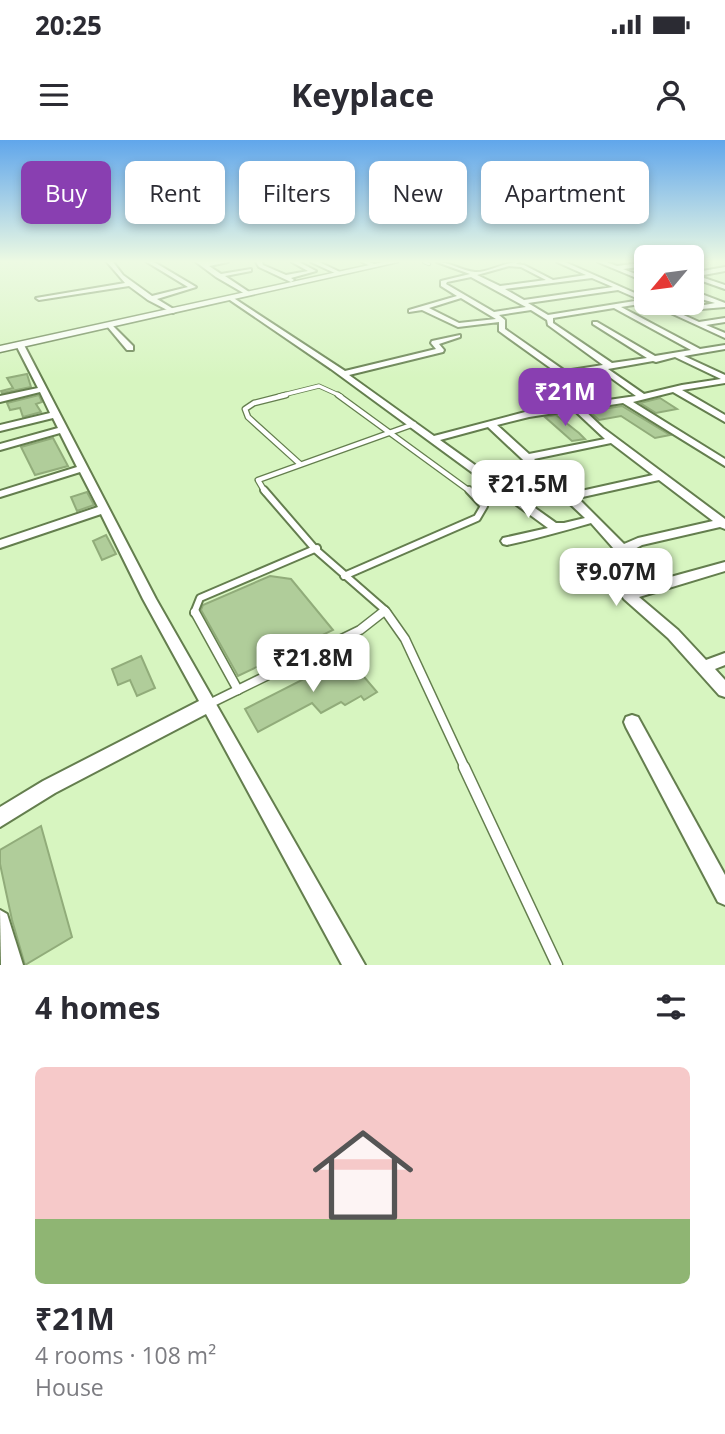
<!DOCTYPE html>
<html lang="en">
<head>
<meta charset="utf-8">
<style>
  body { margin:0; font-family:"Open Sans",sans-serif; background:#f2f2f3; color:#2b2b33; height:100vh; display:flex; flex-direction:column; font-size:26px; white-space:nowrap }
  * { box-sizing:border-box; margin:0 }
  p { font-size:23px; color:#7c7c81 }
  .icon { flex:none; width:38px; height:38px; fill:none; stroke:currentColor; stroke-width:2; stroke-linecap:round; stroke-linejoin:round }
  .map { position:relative; height:825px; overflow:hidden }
  .drawer { display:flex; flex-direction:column; background:#fff; flex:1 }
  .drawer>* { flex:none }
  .top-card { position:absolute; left:21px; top:21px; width:684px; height:63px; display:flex; gap:14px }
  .needle { width:46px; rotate:241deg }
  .fabs { position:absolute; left:634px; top:105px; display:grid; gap:14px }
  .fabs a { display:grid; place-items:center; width:70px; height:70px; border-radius:10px; background:#fff; box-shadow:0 4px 10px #0003; font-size:35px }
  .price { position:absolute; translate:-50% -60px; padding:0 16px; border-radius:14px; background:#fff; color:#222; font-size:23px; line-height:46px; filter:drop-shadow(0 2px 4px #0008) }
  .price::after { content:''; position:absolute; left:50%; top:42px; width:21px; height:16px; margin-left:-10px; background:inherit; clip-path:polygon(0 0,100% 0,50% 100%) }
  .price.on { background:#893fb1; color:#fff }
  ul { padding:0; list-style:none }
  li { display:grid; align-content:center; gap:14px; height:371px; padding:0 35px }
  li span { display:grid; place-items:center; height:217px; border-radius:10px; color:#555 }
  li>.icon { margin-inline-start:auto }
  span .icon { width:126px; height:126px; fill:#fffc; stroke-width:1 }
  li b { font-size:30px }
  h2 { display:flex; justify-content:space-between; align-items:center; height:84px; padding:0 35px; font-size:30px }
  .chip { padding:0 24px; border-radius:10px; background:#fff; box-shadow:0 4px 10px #0003; font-size:24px; line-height:63px }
  .chip.on { background:#893fb1; color:#fff }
  .status { display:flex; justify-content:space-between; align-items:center; height:49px; padding:0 35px; background:#fff; direction:ltr }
  .status svg { height:19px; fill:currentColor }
  header { display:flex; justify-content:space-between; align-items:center; height:91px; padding:0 35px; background:#fff; font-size:32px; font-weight:700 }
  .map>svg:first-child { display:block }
  .building { fill:#b0cd9a; stroke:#91ac7a; stroke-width:2 }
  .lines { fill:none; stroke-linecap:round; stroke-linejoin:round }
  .lane-far5-casing { stroke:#647e4e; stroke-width:4.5 }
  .lane-far4-casing { stroke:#647e4e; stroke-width:5 }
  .lane-far3-casing { stroke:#647e4e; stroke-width:7 }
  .lane-far2-casing { stroke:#647e4e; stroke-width:10 }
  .lane-far1-casing { stroke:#647e4e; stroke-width:11 }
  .lane-casing { stroke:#647e4e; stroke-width:13 }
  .street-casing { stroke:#647e4e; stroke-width:4 }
  .secondary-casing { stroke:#647e4e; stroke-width:3 }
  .lane-far5 { stroke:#fff; stroke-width:2.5 }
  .lane-far4 { stroke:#fff; stroke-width:3.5 }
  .lane-far3 { stroke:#fff; stroke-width:4.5 }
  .lane-far2 { stroke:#fff; stroke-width:6 }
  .lane-far1 { stroke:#fff; stroke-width:8 }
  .lane { stroke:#fff; stroke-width:10 }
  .street { fill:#fff; fill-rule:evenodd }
  .secondary { fill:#fff; fill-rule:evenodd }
</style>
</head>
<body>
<div class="status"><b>20:25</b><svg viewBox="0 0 49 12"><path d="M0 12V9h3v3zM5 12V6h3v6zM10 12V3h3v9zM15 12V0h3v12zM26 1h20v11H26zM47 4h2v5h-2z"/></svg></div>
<header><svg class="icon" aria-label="menu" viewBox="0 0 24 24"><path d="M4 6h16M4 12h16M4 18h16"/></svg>Keyplace<svg class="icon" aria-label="person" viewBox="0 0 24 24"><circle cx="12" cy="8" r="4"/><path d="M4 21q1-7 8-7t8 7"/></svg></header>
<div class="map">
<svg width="725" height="825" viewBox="0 0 725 825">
  <rect width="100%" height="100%" fill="#d7f5c0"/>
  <g class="building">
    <polygon points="27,234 31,247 2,253 1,251 13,248 7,238"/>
    <polygon points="39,255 42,262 36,264 41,272 23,277 20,268 10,270 7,263"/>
    <polygon points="660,258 677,269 656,273 640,263"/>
    <polygon points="622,266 670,295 655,298 621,276 599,280 589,271"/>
    <polygon points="556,275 579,293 585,299 572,301 545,277"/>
    <polygon points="53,298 68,326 35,335 21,307"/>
    <polygon points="87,352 94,365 77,371 71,357"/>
    <polygon points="106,395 116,414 102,420 93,401"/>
    <polygon points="270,436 291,439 333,490 238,536 201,470 203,465"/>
    <polygon points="141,516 155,548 137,556 130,540 118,545 112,529"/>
    <polygon points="347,517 377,552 364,560 361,556 345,565 341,562 321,573 312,563 258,592 245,569"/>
    <polygon points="41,686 72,797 25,825 12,780 0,724 0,710"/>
  </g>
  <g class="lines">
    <defs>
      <polyline id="lane-far5" points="424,122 429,124"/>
      <polyline id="lane-far4" points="279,256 319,246 341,256"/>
      <g id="lane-far3">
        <polyline points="286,255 254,263 245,269 248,277 300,324"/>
        <polyline points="338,255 471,352"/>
        <polyline points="265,352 258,340 414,284"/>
      </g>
      <g id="lane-far2">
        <polyline points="264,350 315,409 385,470 381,473"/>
        <polyline points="344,436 477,378 484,366 469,350"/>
        <polyline points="385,470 387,473"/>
        <polyline points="194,473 200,458 317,408"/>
      </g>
      <g id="lane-far1">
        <polyline points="195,472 238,550"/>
        <polyline points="386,472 405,499 465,628"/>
        <polyline points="209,564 360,490 383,472"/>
      </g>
      <polyline id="lane" points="464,627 557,825"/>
      <g id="street">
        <polygon points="107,122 113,122 123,135 152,156 188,147 147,122 154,122 196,147 157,159 175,170 175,172 173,173 148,160 129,146 39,160 36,158 125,143"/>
        <polygon points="196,122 228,122 209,126 221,134 251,129 251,131 225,136 252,154 247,155 216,137"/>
        <polygon points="256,122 262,122 263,125 286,135 308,131 292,122 299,122 316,131 291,138 294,140 291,142 259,127"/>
        <polygon points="311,122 319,122 342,133 337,134"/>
        <polygon points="362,122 370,122 376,125 373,127"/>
        <path d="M 437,122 C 451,122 462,131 475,132 C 488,133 504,122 519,122 L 516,124 L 524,125 L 553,140 L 586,135 L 557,122 L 565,122 L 646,158 L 646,163 L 621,167 L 700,209 L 725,205 L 725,209 L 684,216 L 725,235 L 725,243 L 682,250 L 725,275 L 725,282 L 673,252 L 633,262 L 725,319 L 725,326 L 623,263 L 583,269 L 603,288 L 725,379 L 725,389 L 720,387 L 642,405 L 631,411 L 656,441 L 725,422 L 725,431 L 639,457 L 678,490 L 706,520 L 725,513 L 725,525 L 715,529 L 725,540 L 725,557 L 719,555 L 668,498 L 624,459 L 622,456 L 624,453 L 645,444 L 591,383 C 563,391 536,399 507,405 L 503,404 L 501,401 L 503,398 L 548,388 L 331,229 L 227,158 L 232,157 L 345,231 L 436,209 L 431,203 L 432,201 L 460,195 L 460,197 L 439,204 L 444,210 L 443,212 L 349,235 L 434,296 L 529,271 L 558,267 L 527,243 L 539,235 L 556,232 L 499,191 L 499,182 L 458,187 L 422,170 L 409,172 L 409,170 L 457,156 L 441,146 L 441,141 L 470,134 ZM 509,126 L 521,127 L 546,140 L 500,146 L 477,135 ZM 471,137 L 526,167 L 494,172 L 446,144 L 447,142 ZM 592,138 L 613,147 L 524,160 L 505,149 ZM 618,150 L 641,160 L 548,175 L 528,163 ZM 461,158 L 496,179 L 459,183 L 429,168 ZM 614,168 L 691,210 L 655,216 L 597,182 L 593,182 L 593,184 L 647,218 L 612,223 L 553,183 L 553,178 ZM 531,170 L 547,180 L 548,185 L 603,225 L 565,231 L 505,189 L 505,180 L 499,175 ZM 675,217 L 721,239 L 682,245 L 644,254 L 608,229 L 653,221 L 656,222 ZM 600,230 L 636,256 L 567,266 L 537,243 L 544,239 ZM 574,270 L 605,299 L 529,314 L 497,285 L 529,277 ZM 488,287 L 585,378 L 564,383 L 556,383 L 440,300 ZM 611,303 L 653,335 L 572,353 L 534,319 ZM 659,340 L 713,381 L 638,398 L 624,404 L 578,358 Z"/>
        <polygon points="598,122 606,122 617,126 646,122 646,126 623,129 646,138 646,142"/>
        <polygon points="693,122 700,122 701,123 698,125"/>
        <polygon points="725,127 725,131 698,136 725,145 725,149 691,137 691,133"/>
        <polygon points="691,152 699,153 725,163 725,167 689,170 689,168 715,163 691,156"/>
        <polygon points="649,163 657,163 699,182 725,178 725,182 706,185 725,193 725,198"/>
        <polygon points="107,184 111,184 133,206 133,210 127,210 107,186"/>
        <polygon points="17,203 24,205 156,459 365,825 342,825 206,574 55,653 0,687 0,667 43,641 199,561 143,459 101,374 0,408 0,400 98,367 80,332 0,357 0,351 77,327 60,293 0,310 0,304 58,288 53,278 0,291 0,285 50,273 40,252 0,262 0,256 38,248 16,205"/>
        <polygon points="632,575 638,577 725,735 725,765 718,762 626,587 624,582 626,577"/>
        <polygon points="0,770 7,774 23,825 1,825"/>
      </g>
      <polygon id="secondary" points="383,122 398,122 0,212 0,206"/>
    </defs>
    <use href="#lane-far5" class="lane-far5-casing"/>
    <use href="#lane-far4" class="lane-far4-casing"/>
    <use href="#lane-far3" class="lane-far3-casing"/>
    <use href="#lane-far2" class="lane-far2-casing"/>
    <use href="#lane-far1" class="lane-far1-casing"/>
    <use href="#lane" class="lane-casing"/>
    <use href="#street" class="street-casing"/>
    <use href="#secondary" class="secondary-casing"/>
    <use href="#lane-far5" class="lane-far5"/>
    <use href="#lane-far4" class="lane-far4"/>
    <use href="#lane-far3" class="lane-far3"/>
    <use href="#lane-far2" class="lane-far2"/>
    <use href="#lane-far1" class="lane-far1"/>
    <use href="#lane" class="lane"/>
    <use href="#street" class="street"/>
    <use href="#secondary" class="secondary"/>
  </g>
  <linearGradient id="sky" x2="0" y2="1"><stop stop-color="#60a6eb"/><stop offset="0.51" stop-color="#edfae3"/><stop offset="1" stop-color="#edfae3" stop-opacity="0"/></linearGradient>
  <rect width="725" height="238" fill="url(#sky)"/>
</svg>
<div class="fabs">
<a><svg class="needle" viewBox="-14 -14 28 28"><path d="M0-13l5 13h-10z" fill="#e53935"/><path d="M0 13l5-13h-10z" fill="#7c7c81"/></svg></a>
</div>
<b class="price on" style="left:565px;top:288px">₹21M</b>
<b class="price" style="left:528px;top:380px">₹21.5M</b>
<b class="price" style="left:616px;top:468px">₹9.07M</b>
<b class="price" style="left:313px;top:554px">₹21.8M</b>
<div class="top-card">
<a class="chip on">Buy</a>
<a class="chip">Rent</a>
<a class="chip">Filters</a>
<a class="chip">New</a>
<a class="chip">Apartment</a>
</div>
</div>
<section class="drawer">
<h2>4 homes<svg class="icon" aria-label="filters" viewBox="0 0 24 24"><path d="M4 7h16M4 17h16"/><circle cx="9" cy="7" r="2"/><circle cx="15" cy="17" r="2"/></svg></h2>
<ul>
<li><span style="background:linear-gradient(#f6c9c9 70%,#8fb573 0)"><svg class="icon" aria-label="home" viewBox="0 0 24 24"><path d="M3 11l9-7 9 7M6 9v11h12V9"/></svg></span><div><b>₹21M</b><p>4 rooms · 108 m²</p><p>House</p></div></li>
</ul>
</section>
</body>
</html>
